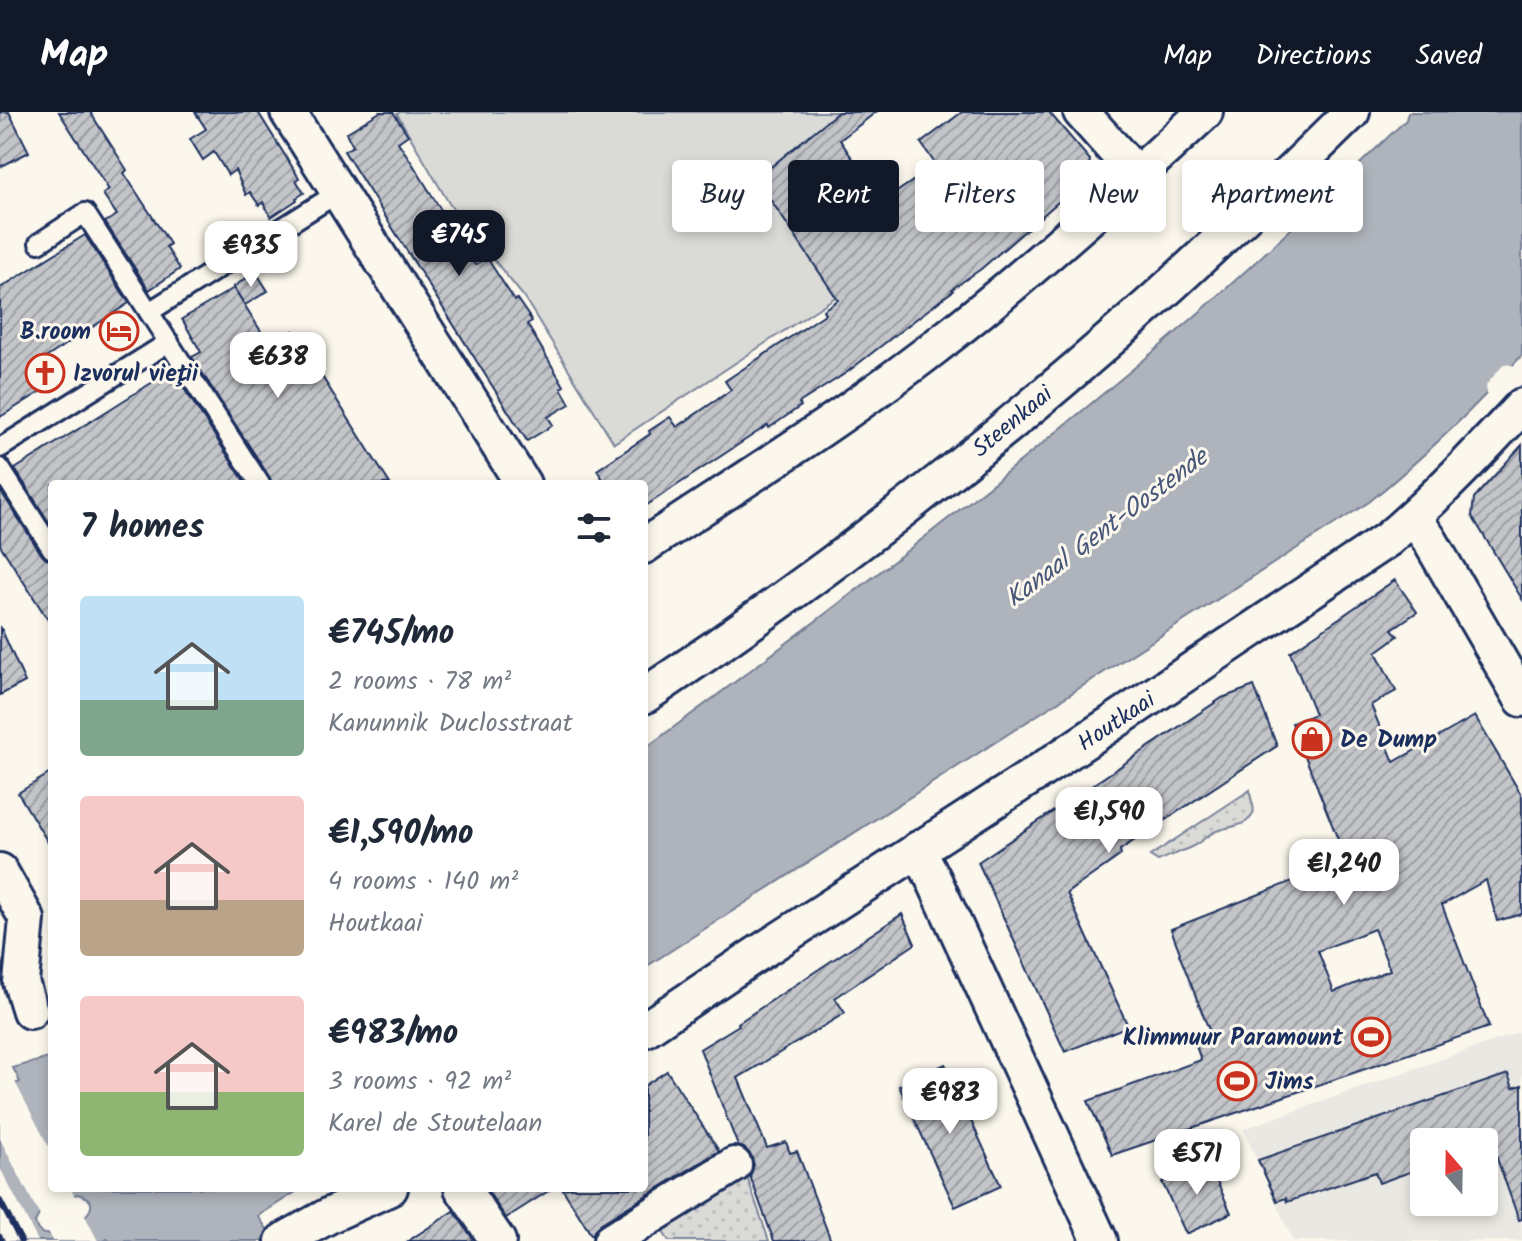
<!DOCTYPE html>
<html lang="en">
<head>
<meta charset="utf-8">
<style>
  body { margin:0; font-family:Kalam,sans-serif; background:#f6f6f7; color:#1f2937; height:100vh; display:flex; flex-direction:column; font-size:30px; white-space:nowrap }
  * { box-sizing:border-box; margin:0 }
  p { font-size:26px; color:#747a83 }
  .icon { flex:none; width:44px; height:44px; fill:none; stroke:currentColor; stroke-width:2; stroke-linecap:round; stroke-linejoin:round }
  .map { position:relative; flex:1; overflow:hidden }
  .details { position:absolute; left:48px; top:368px; width:600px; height:712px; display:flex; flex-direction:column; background:#fff; border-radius:8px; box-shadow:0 4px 12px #0003 }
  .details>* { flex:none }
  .guide { position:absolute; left:672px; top:48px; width:730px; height:72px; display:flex; gap:16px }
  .needle { width:52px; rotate:340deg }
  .tools { position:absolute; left:1410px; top:1016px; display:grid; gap:16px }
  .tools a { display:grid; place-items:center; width:88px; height:88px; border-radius:8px; background:#fff; box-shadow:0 4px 12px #0003; font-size:40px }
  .price { position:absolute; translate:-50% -68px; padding:0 18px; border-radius:16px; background:#fff; color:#222; font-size:26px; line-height:52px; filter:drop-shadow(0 2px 4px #0008) }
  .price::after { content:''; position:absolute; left:50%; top:48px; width:24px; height:18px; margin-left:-12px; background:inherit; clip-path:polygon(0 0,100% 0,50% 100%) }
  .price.current { background:#111827; color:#fff }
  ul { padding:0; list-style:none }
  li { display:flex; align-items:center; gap:24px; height:200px; padding:0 32px }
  li span { display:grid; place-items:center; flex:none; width:224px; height:160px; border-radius:8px; color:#555 }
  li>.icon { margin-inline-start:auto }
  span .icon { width:96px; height:96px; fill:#fffc; stroke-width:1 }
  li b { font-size:34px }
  h2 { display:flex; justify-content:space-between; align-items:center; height:96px; padding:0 32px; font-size:34px }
  .chip { padding:0 28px; border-radius:8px; background:#fff; box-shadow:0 4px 12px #0003; font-size:28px; line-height:72px }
  .chip.current { background:#111827; color:#fff }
  header { display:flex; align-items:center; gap:48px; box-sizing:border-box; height:112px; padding:0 40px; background:#111827; color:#fff }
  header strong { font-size:38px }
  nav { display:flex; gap:44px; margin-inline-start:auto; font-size:28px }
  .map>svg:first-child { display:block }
  .built { fill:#eae8e2; fill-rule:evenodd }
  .grass { fill:url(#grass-dots); stroke:#7a849a; stroke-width:2 }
  .garden { fill:#dadad7; stroke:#7a849a; stroke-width:2 }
  .water { fill:#afb3bb; stroke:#747e96; stroke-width:2; fill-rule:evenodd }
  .pier { fill:#fbf7ec }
  .building { fill:url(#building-hatch); stroke:#1b2f5e; stroke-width:2; fill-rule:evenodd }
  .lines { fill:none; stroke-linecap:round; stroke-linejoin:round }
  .service-casing { stroke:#1b2f5e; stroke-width:24 }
  .minor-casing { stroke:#1b2f5e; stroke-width:40 }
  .service { stroke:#fbf7ec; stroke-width:18 }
  .minor { stroke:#fbf7ec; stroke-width:34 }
  .rail { stroke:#1b2f5e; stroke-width:6 }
  .labels { text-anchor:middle; stroke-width:6; stroke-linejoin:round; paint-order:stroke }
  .poi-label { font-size:24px; font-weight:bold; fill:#1b2f5e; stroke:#fbf7ec; text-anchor:start }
  .street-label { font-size:24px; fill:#1b2f5e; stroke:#fbf7ec }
  .water-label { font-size:26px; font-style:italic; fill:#47577a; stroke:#fbf7ec }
</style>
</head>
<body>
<header>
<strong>Map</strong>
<nav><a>Map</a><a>Directions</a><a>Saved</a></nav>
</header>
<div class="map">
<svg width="1522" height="1129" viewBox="0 0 1522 1129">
  <defs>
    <pattern id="grass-dots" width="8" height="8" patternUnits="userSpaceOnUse" patternTransform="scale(2)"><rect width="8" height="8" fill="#dadad7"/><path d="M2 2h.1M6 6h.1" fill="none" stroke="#babbbb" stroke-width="1.8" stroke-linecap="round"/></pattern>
    <pattern id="building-hatch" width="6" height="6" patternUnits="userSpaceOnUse" patternTransform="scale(2)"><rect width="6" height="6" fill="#c3c5c9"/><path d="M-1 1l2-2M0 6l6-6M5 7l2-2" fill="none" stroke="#9ea0a6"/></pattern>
  </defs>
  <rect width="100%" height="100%" fill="#fbf7ec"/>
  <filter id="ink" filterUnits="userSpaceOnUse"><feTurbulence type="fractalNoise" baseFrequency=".0125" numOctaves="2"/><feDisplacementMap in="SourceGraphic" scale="16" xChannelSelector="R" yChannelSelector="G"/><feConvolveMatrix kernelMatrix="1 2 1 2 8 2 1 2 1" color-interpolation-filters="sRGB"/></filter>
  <g filter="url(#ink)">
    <path class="built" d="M 1522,919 L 1522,1129 L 1293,1129 L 1243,1017 ZM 1424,1030 L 1484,1030 L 1484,1090 L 1424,1090 Z"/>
    <g class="grass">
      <path d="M 1250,678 C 1249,686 1256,695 1253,702 C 1246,716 1226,714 1214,720 C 1206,724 1200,731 1193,734 C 1181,740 1169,744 1158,749 L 1150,744 Z"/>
      <polygon points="746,1062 769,1129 669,1129 663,1120 665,1114"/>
    </g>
    <polygon class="garden" points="400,0 849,0 764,70 840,182 614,331 524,185 450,93 397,2"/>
    <g class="water">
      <path d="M 1408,0 L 1522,0 L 1522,243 C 1475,296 1424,345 1369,390 L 644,856 L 644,637 C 822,507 997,372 1165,230 C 1248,160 1327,83 1406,8 Z"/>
      <path d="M 52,945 L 52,1076 L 302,1076 L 258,1104 L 274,1127 L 278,1129 L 110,1129 L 107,1127 L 104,1129 L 0,1129 L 0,978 L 20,970 L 13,956 ZM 77,1082 C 119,1092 56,1129 42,1121 C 36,1118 37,1115 35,1110 L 41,1099 Z"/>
    </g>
    <g class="pier">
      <polygon points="1504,252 1517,254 1487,288 1486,273"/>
      <polygon points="14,968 52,1041 52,1076 70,1076 76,1086 44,1102 41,1106 0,1027 0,974"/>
      <polygon points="0,1056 38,1129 0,1129"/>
      <polygon points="84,1102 98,1129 53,1129 48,1119 52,1118"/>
    </g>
    <g class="building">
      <polygon points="0,0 9,0 29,40 0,55"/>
      <polygon points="59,0 90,0 127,58 124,61 170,132 166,135 180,157 149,178 105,110 117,103 103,82 109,78"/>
      <polygon points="195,0 258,0 299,66 296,68 304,81 296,86 297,88 271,105 263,90 259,93 250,80 246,83 235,58 228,63 214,40 203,48 190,27 206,17"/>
      <polygon points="380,0 393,0 408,23 398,30 412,51 475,153 487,146 515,189 517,187 532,209 527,212 564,274 561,276 570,292 548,305 553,313 527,329 344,39 353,34 346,21"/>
      <polygon points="838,0 876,0 840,28 882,90 936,53 921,31 962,0 1049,0 1090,48 1087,65 981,157 952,177 953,179 946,184 846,261 799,291 801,294 769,316 768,313 644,395 644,372 606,372 597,358 650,322 649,319 670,305 677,315 731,278 725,269 825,202 823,198 838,188 768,84 735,112 709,83 747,50 762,62"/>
      <polygon points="85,123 129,191 41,249 55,271 0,305 0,176"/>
      <polygon points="256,160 268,179 245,193 233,175"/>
      <polygon points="234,176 270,234 293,219 390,372 272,372 270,366 192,245 201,240 182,207"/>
      <polygon points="172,258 246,372 52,372 52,415 15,357"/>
      <polygon points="1522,333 1522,487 1472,404 1474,386"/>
      <polygon points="0,378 42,443 46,447 52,449 52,514 0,433"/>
      <path d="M 1395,468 L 1417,500 L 1392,517 L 1398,524 L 1376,540 L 1396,579 L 1371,593 L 1394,650 L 1475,604 L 1522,684 L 1522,802 L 1497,809 L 1486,768 L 1442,793 L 1489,915 L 1112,1043 L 1088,989 L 1201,948 L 1196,934 L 1213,928 L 1179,842 L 1180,841 L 1171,817 L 1346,748 L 1292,611 L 1315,602 L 1290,540 ZM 1374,817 L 1390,858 L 1334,880 L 1318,839 Z"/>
      <polygon points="0,514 25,570 0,583"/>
      <polygon points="1254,574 1277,634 1120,738 1121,743 1067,781 1128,914 1065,940 978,750 1222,586"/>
      <polygon points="52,660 52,737 18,681"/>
      <polygon points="902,802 915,832 835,886 845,901 738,966 767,1036 786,1030 790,1041 797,1039 831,1129 774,1129 750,1064 754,1053 751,1043 744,1036 738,1034 700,937 739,913 738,911 756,899"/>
      <polygon points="945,952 1001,1074 955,1095 899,974"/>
      <polygon points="667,959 719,1039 600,1112 594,1119 592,1124 562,1076 644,1076 644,974"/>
      <polygon points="1508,962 1513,976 1522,973 1522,1107 1519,1108 1491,1030 1424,1030 1424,1055 1379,1071 1375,1060 1287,1090 1286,1086 1277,1089 1258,1048"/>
      <polygon points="1208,1049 1231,1101 1186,1122 1162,1070"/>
      <polygon points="490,1076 553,1076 506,1106 487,1078"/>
      <polygon points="454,1099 473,1127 470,1129 408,1129"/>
    </g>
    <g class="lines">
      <defs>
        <g id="service">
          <polyline points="39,131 85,101 260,372"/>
          <polyline points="149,200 339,80"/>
          <polyline points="0,336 169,230"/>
          <polyline points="0,356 52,437"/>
        </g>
        <g id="minor">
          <polyline points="288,0 523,372"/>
          <polyline points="1081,0 1137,63"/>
          <polyline points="1414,406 1429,427 1522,587"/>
          <path d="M 644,434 C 742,369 842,307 935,235 C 1029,162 1118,81 1205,0"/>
          <path d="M 644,584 C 815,470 978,344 1132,208 C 1208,141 1280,71 1352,0"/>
          <polyline points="918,737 934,768 1100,1129"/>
          <polyline points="0,759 27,807 21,870 30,899"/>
          <path d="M 644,918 L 751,846 L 1037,661 L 1388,427 C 1436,386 1479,340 1522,294"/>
          <polyline points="462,1076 498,1129"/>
          <polyline points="283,1129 330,1103 390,1076"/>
          <polyline points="611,1129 734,1053"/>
        </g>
      </defs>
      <use href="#service" class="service-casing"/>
      <use href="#minor" class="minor-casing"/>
      <use href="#service" class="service"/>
      <use href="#minor" class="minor"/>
      <g class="rail">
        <polyline points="0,1089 21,1129"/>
        <polyline points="0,1125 2,1129"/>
      </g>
    </g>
  </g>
  <defs>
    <symbol id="hotel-ring" viewBox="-11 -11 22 22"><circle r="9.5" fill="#fbf7ec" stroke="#c8321e" stroke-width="1.5"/><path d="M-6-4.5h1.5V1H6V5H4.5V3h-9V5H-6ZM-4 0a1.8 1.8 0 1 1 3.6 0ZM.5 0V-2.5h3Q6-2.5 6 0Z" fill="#c8321e"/></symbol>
    <symbol id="church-ring" viewBox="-11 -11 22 22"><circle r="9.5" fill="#fbf7ec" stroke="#c8321e" stroke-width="1.5"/><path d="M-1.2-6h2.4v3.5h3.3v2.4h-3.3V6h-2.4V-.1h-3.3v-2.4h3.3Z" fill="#c8321e"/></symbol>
    <symbol id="shop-ring" viewBox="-11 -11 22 22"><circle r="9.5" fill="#fbf7ec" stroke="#c8321e" stroke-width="1.5"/><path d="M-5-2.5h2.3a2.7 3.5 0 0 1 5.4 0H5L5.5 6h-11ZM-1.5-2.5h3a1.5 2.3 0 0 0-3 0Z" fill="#c8321e"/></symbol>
    <symbol id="stadium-ring" viewBox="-11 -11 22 22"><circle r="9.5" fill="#fbf7ec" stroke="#c8321e" stroke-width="1.5"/><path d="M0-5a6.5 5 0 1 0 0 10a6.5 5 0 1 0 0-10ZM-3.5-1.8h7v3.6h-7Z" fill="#c8321e"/></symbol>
  </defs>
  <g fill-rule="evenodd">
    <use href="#hotel-ring" x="97" y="197" width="44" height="44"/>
    <use href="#church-ring" x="23" y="239" width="44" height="44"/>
    <use href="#shop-ring" x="1290" y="605" width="44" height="44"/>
    <use href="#stadium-ring" x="1349" y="903" width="44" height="44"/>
    <use href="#stadium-ring" x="1215" y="947" width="44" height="44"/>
  </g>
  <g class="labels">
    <g class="poi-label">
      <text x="91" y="227" text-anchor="end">B.room</text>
      <text x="73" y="269">Izvorul vieţii</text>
      <text x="1340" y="635">De Dump</text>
      <text x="1343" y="933" text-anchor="end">Klimmuur Paramount</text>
      <text x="1265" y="977">Jims</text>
    </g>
    <g class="street-label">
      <text transform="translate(1012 309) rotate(-40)" y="8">Steenkaai</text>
      <text transform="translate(1116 609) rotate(-34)" y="8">Houtkaai</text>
    </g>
    <g class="water-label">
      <text transform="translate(1106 415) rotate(-37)" y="9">Kanaal Gent-Oostende</text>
    </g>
  </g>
</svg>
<div class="tools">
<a><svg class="needle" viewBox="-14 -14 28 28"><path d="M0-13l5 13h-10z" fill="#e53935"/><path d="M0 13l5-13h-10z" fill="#747a83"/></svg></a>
</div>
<b class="price current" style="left:459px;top:166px">€745</b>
<b class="price" style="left:251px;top:177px">€935</b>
<b class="price" style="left:278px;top:288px">€638</b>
<b class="price" style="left:1109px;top:743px">€1,590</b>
<b class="price" style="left:1344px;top:795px">€1,240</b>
<b class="price" style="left:950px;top:1024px">€983</b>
<b class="price" style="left:1197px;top:1085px">€571</b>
<div class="guide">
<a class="chip">Buy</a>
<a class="chip current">Rent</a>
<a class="chip">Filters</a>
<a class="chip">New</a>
<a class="chip">Apartment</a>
</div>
<section class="details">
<h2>7 homes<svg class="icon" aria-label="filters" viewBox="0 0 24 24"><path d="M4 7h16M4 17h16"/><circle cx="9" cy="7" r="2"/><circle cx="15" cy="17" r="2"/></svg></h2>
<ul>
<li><span style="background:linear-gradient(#bfe0f5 65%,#7fa58c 0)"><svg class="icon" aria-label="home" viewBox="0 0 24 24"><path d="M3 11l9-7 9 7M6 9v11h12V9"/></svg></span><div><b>€745/mo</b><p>2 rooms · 78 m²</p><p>Kanunnik Duclosstraat</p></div></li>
<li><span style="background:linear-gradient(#f6c9c9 65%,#b9a48a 0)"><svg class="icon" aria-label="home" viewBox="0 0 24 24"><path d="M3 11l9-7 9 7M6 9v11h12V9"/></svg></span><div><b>€1,590/mo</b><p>4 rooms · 140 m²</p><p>Houtkaai</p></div></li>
<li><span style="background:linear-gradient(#f6c9c9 60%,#8fb573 0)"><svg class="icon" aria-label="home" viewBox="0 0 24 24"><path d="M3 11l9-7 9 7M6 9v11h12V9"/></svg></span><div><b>€983/mo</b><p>3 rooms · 92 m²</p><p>Karel de Stoutelaan</p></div></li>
</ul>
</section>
</div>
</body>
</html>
